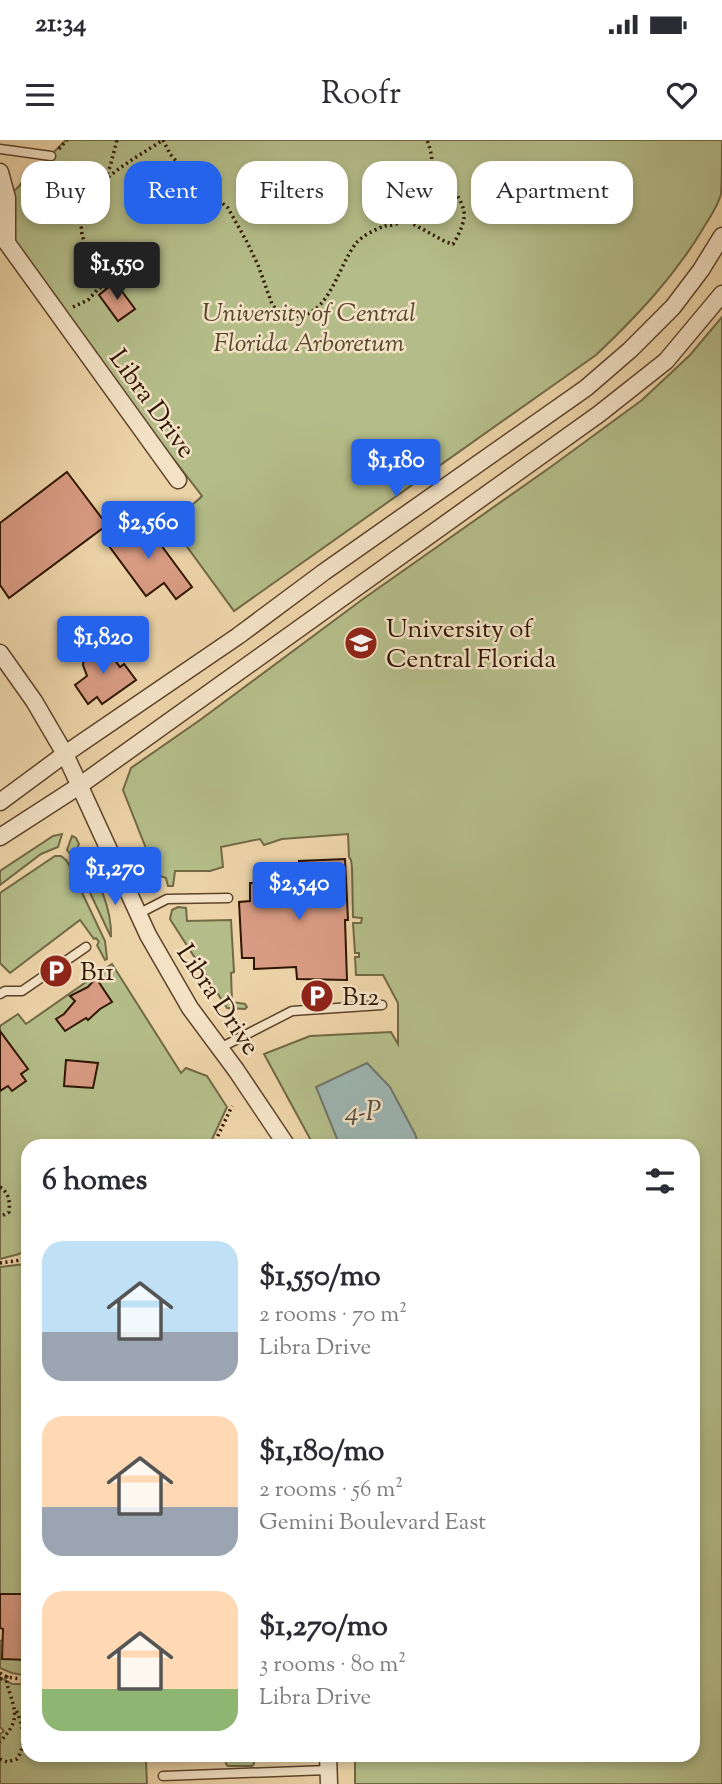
<!DOCTYPE html>
<html lang="en">
<head>
<meta charset="utf-8">
<style>
  body { margin:0; font-family:"Sorts Mill Goudy",serif; background:#f2f2f3; color:#2b2b33; height:100vh; display:flex; flex-direction:column; font-size:26px; white-space:nowrap }
  * { box-sizing:border-box; margin:0 }
  p { font-size:23px; color:#7c7c81 }
  .icon { flex:none; width:38px; height:38px; fill:none; stroke:currentColor; stroke-width:2; stroke-linecap:round; stroke-linejoin:round }
  .map { position:relative; flex:1; overflow:hidden }
  .details { position:absolute; left:21px; top:999px; width:679px; height:623px; display:flex; flex-direction:column; background:#fff; border-radius:21px; box-shadow:0 4px 10px #0003 }
  .details>* { flex:none }
  .banner { position:absolute; left:21px; top:21px; width:681px; height:63px; display:flex; gap:14px }
  .price { position:absolute; translate:-50% -60px; padding:0 16px; border-radius:7px; background:#2563eb; color:#fff; font-size:23px; line-height:46px; filter:drop-shadow(0 2px 4px #0008) }
  .price::after { content:''; position:absolute; left:50%; top:42px; width:21px; height:16px; margin-left:-10px; background:inherit; clip-path:polygon(0 0,100% 0,50% 100%) }
  .price.active { background:#222; color:#fff }
  ul { padding:0; list-style:none }
  li { display:flex; align-items:center; gap:21px; height:175px; padding:0 21px }
  li span { display:grid; place-items:center; flex:none; width:196px; height:140px; border-radius:21px; color:#555 }
  li>.icon { margin-inline-start:auto }
  span .icon { width:84px; height:84px; fill:#fffc; stroke-width:1 }
  li b { font-size:30px }
  h2 { display:flex; justify-content:space-between; align-items:center; height:84px; padding:0 21px; font-size:30px }
  .chip { padding:0 24px; border-radius:21px; background:#fff; box-shadow:0 4px 10px #0003; font-size:24px; line-height:63px }
  .chip.active { background:#2563eb; color:#fff }
  .status { display:flex; justify-content:space-between; align-items:center; height:49px; padding:0 35px; background:#fff; direction:ltr }
  .status svg { height:19px; fill:currentColor }
  header { display:flex; justify-content:space-between; align-items:center; height:91px; padding:0 21px; background:#fff; font-size:32px; font-weight:600 }
  .map>svg:first-child { display:block }
  .green { fill:#b4bd89; stroke:#726945; stroke-width:2 }
  .water { fill:#9db5b2; stroke:#71756b; stroke-width:2 }
  .building { fill:#d89b83; stroke:#2f1501; stroke-width:2 }
  .lines { fill:none; stroke-linecap:round; stroke-linejoin:round }
  .service-casing { stroke:#5e442a; stroke-width:11 }
  .minor-casing { stroke:#5e442a; stroke-width:19 }
  .path { stroke:#2f1501; stroke-width:3.5; stroke-dasharray:2 3.5; stroke-linecap:butt }
  .service { stroke:#f3e2c6; stroke-width:8 }
  .minor { stroke:#f3e2c6; stroke-width:16 }
  .labels { text-anchor:middle; stroke-width:5; stroke-linejoin:round; paint-order:stroke }
  .park-label { font-size:26px; font-style:italic; fill:#57472a; stroke:#f3e2c6 }
  .street-label { font-size:26px; fill:#2f1501; stroke:#f3e2c6 }
  .poi-label { font-size:26px; fill:#2f1501; stroke:#f3e2c6; text-anchor:start }
  .water-label { font-size:28px; font-style:italic; fill:#564d3f; stroke:#f3e2c6 }
</style>
</head>
<body>
<div class="status"><b>21:34</b><svg viewBox="0 0 49 12"><path d="M0 12V9h3v3zM5 12V6h3v6zM10 12V3h3v9zM15 12V0h3v12zM26 1h20v11H26zM47 4h2v5h-2z"/></svg></div>
<header><svg class="icon" aria-label="menu" viewBox="0 0 24 24"><path d="M4 6h16M4 12h16M4 18h16"/></svg>Roofr<svg class="icon" aria-label="heart" viewBox="0 0 24 24"><path d="M12 20l-8-8c-3-5 5-10 8-4 3-6 11-1 8 4z"/></svg></header>
<div class="map">
<svg width="722" height="1644" viewBox="0 0 722 1644">
  <rect width="100%" height="100%" fill="#ecd3a7"/>
  <filter id="stains"><feTurbulence type="fractalNoise" baseFrequency=".00286" numOctaves="4"/><feColorMatrix values="0 0 0 0 .2 0 0 0 0 .09 0 0 0 0 .02 0 0 0 .5 -.17"/></filter>
  <radialGradient id="worn" r=".72"><stop offset=".6" stop-color="#630" stop-opacity="0"/><stop offset="1" stop-color="#630" stop-opacity=".3"/></radialGradient>
  <g class="green">
    <path d="M 66,0 L 722,0 C 722,15 722,41 721,54 C 718,66 710,77 704,87 C 675,136 637,176 596,215 L 234,471 L 177,393 C 171,376 192,367 202,356 L 7,103 L 7,58 Z"/>
    <polygon points="722,177 722,1644 355,1644 355,1615 693,1615 693,1006 314,1006 264,914 310,896 391,892 398,904 398,863 383,835 356,835 355,817 359,817 359,813 355,813 353,783 361,783 362,778 353,777 352,728 351,720 349,717 348,694 282,699 264,705 260,699 221,707 223,727 210,731 175,731 173,746 168,746 166,738 160,736 151,721 123,650 131,628 200,580 363,459 552,326 642,260 690,215"/>
    <polygon points="62,694 58,707 41,714 0,745 0,731 53,696"/>
    <path d="M 72,696 L 76,698 L 79,704 L 76,712 L 84,714 C 98,740 112,768 111,797 L 74,719 L 67,710 Z"/>
    <polygon points="55,716 61,716 67,721 105,801 107,819 105,820 97,805 99,802 96,798 94,799 80,780 10,833 0,823 0,753"/>
    <polygon points="178,767 186,768 187,781 231,780 234,832 231,833 232,862 245,864 247,867 245,869 227,868 170,779 172,770"/>
    <polygon points="112,824 181,933 186,928 207,936 227,967 209,1006 28,1006 28,1108 19,1114 0,1119 0,886 18,874 26,884"/>
    <polygon points="28,1122 28,1454 4,1454 3,1468 0,1467 0,1127 25,1124"/>
    <polygon points="3,1500 28,1520 28,1536 12,1533 0,1528 0,1501"/>
    <polygon points="0,1537 12,1544 28,1544 28,1615 149,1615 146,1622 147,1644 0,1644 0,1594 4,1591 0,1587"/>
    <polygon points="225,1615 253,1615 254,1624 252,1626 228,1626 226,1624"/>
  </g>
  <polygon class="water" points="367,923 390,947 415,994 419,1006 340,1006 316,947"/>
  <g class="building">
    <polygon points="115,142 135,169 118,181 99,155"/>
    <polygon points="67,332 107,385 9,458 0,445 0,383"/>
    <polygon points="144,382 192,447 176,459 164,443 146,456 106,402 124,388 128,393"/>
    <polygon points="96,506 106,508 120,527 124,524 136,540 102,564 97,557 88,564 75,545 87,536 83,525 84,515 91,507"/>
    <polygon points="345,719 348,780 345,780 347,840 297,839 296,827 254,829 254,818 242,818 239,762 250,761 250,743 300,740 299,721"/>
    <polygon points="96,838 112,862 100,869 88,880 86,878 65,891 56,879 64,874 75,861 70,856 88,847"/>
    <polygon points="0,891 28,929 21,934 26,941 12,951 8,946 0,951"/>
    <polygon points="66,920 98,923 93,948 64,946"/>
    <polygon points="0,1454 28,1454 28,1520 2,1519 3,1489 0,1488"/>
  </g>
  <g class="lines">
    <defs>
      <g id="service">
        <polyline points="0,9 51,16"/>
        <polyline points="138,774 167,759 228,758"/>
        <polyline points="0,854 5,851 22,851 86,807"/>
        <polyline points="220,908 292,871 382,865"/>
        <polyline points="163,1636 328,1630"/>
      </g>
      <g id="minor">
        <polyline points="0,32 7,58 7,103 178,340"/>
        <polyline points="0,513 34,561 65,614 148,795 190,868 236,930 287,1006"/>
        <polyline points="0,662 65,614 238,496 324,432 586,248 630,210 673,167 701,130 722,96"/>
        <polyline points="0,697 79,646 599,274 666,221 722,154"/>
        <polyline points="328,1615 329,1644"/>
      </g>
    </defs>
    <use href="#service" class="service-casing"/>
    <use href="#minor" class="minor-casing"/>
    <g class="path">
      <polyline points="59,9 67,0"/>
      <polyline points="105,39 110,27 117,0"/>
      <polyline points="21,45 41,26"/>
      <path d="M 404,79 L 446,102 L 453,104 C 457,98 463,86 464,78 C 467,62 444,36 431,29"/>
      <path d="M 107,149 C 98,133 86,111 82,94 C 74,48 132,21 163,0 L 170,14 L 185,31 L 228,68 L 247,102 L 258,125 L 272,164 L 279,174 C 328,190 335,129 357,102 C 364,95 376,89 385,86 C 390,85 396,85 401,82 C 407,78 408,71 411,64 C 416,51 429,40 431,26 C 433,17 430,8 427,0"/>
      <polyline points="73,167 88,160 98,149 105,145"/>
      <polyline points="213,1006 232,966"/>
      <path d="M 0,1047 C 9,1053 10,1061 9,1072 L 0,1077"/>
      <polyline points="0,1123 21,1120 28,1116"/>
      <polyline points="0,1533 7,1537 28,1540"/>
      <path d="M 0,1539 L 7,1537 C 6,1544 8,1547 10,1554 C 18,1577 16,1584 0,1602"/>
      <path d="M 0,1619 L 7,1622 L 17,1619 C 27,1605 23,1583 15,1568"/>
    </g>
    <use href="#service" class="service"/>
    <use href="#minor" class="minor"/>
  </g>
  <defs>
    <symbol id="university-disc" viewBox="-11 -11 22 22"><circle r="9.5" fill="#8f2418" stroke="#f3e2c6"/><path d="M0-5L7-2L0 1L-7-2ZM-4 1L0 2.5L4 1V4Q0 6-4 4Z" fill="#fff"/></symbol>
    <symbol id="parking-disc" viewBox="-11 -11 22 22"><circle r="9.5" fill="#8f2418" stroke="#f3e2c6"/><path d="M-3.5-5.5H1a3.5 3.5 0 0 1 0 7H-1V5.5H-3.5ZM-1-3.4V-.6H.8a1.4 1.4 0 0 0 0-2.8Z" fill="#fff"/></symbol>
  </defs>
  <g fill-rule="evenodd">
    <use href="#university-disc" x="342" y="484" width="38" height="38"/>
    <use href="#parking-disc" x="37" y="812" width="38" height="38"/>
    <use href="#parking-disc" x="298" y="837" width="38" height="38"/>
  </g>
  <g class="labels">
    <g class="park-label">
      <text x="309" y="181">University of Central<tspan x="309" dy="30">Florida Arboretum</tspan></text>
    </g>
    <g class="street-label">
      <text transform="translate(153 263) rotate(54)" y="9">Libra Drive</text>
      <text transform="translate(219 859) rotate(56)" y="9">Libra Drive</text>
    </g>
    <g class="poi-label">
      <text x="386" y="497">University of<tspan x="386" dy="30">Central Florida</tspan></text>
      <text x="80" y="840">B11</text>
      <text x="342" y="865">B12</text>
    </g>
    <g class="water-label">
      <text x="363" y="980">4-P</text>
    </g>
  </g>
  <rect width="100%" height="100%" filter="url(#stains)"/>
  <rect width="100%" height="100%" fill="url(#worn)"/>
</svg>
<b class="price active" style="left:117px;top:162px">$1,550</b>
<b class="price" style="left:396px;top:359px">$1,180</b>
<b class="price" style="left:148px;top:421px">$2,560</b>
<b class="price" style="left:103px;top:536px">$1,820</b>
<b class="price" style="left:115px;top:767px">$1,270</b>
<b class="price" style="left:299px;top:782px">$2,540</b>
<div class="banner">
<a class="chip">Buy</a>
<a class="chip active">Rent</a>
<a class="chip">Filters</a>
<a class="chip">New</a>
<a class="chip">Apartment</a>
</div>
<section class="details">
<h2>6 homes<svg class="icon" aria-label="filters" viewBox="0 0 24 24"><path d="M4 7h16M4 17h16"/><circle cx="9" cy="7" r="2"/><circle cx="15" cy="17" r="2"/></svg></h2>
<ul>
<li><span style="background:linear-gradient(#bfe0f5 65%,#9aa5b1 0)"><svg class="icon" aria-label="home" viewBox="0 0 24 24"><path d="M3 11l9-7 9 7M6 9v11h12V9"/></svg></span><div><b>$1,550/mo</b><p>2 rooms · 70 m²</p><p>Libra Drive</p></div></li>
<li><span style="background:linear-gradient(#ffd9b3 65%,#9aa5b1 0)"><svg class="icon" aria-label="home" viewBox="0 0 24 24"><path d="M3 11l9-7 9 7M6 9v11h12V9"/></svg></span><div><b>$1,180/mo</b><p>2 rooms · 56 m²</p><p>Gemini Boulevard East</p></div></li>
<li><span style="background:linear-gradient(#ffd9b3 70%,#8fb573 0)"><svg class="icon" aria-label="home" viewBox="0 0 24 24"><path d="M3 11l9-7 9 7M6 9v11h12V9"/></svg></span><div><b>$1,270/mo</b><p>3 rooms · 80 m²</p><p>Libra Drive</p></div></li>
</ul>
</section>
</div>
</body>
</html>
